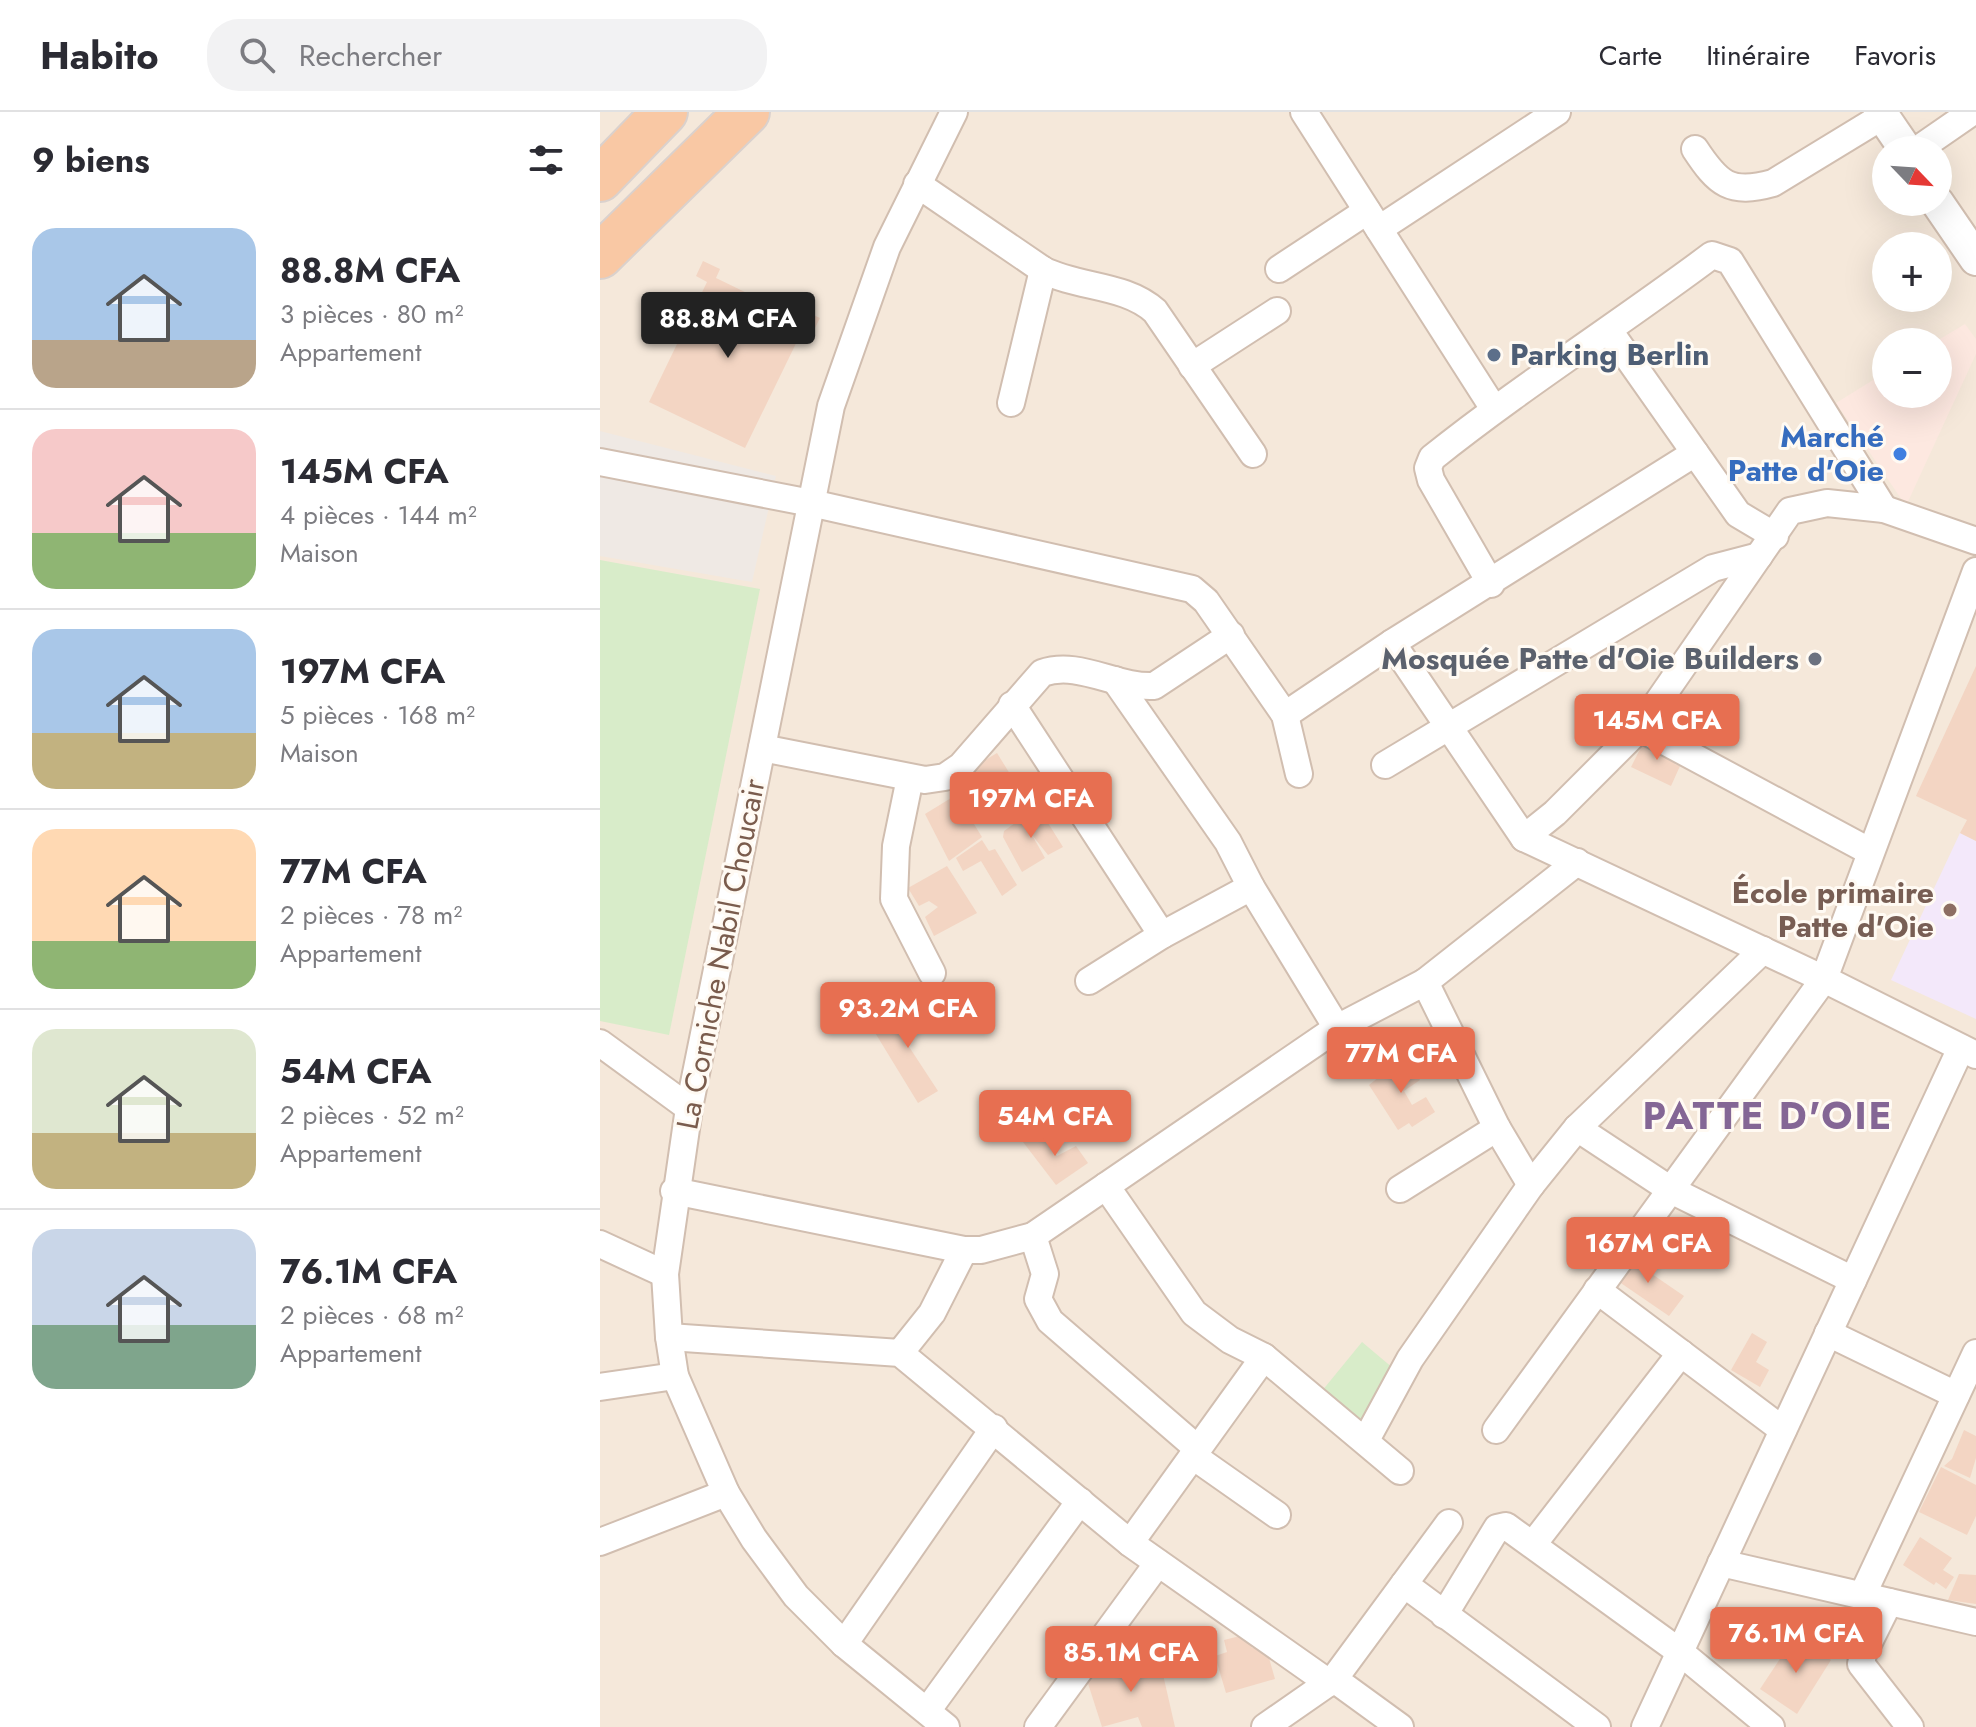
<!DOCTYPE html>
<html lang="fr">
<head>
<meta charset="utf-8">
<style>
  body { margin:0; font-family:Jost,sans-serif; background:#f2f2f3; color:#2b2b33; height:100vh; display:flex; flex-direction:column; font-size:30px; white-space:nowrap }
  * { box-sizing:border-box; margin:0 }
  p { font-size:26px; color:#7c7c81 }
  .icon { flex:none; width:44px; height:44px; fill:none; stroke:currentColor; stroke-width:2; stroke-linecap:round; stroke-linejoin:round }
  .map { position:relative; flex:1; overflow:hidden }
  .drawer { display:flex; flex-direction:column; background:#fff; width:600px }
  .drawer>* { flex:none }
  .needle { width:52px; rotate:115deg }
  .fabs { position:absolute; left:1272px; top:24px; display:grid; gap:16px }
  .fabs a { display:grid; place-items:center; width:80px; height:80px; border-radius:50%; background:#fff; box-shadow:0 8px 32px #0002; font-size:40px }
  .price { position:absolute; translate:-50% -68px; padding:0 18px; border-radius:8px; background:#e76f51; color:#fff; font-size:26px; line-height:52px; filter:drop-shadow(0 2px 4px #0008) }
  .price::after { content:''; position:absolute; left:50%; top:48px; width:24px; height:18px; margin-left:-12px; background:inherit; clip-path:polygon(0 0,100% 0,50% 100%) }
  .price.on { background:#222; color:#fff }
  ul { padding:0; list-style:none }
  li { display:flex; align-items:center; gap:24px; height:200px; padding:0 32px }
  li+li { border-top:2px solid #e1e1e2 }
  li span { display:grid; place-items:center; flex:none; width:224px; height:160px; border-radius:24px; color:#555 }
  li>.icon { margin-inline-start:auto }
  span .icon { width:96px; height:96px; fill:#fffc; stroke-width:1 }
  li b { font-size:34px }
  h2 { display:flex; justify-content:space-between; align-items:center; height:96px; padding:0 32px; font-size:34px }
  header { display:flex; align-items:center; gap:48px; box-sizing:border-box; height:112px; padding:0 40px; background:#fff; border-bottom:2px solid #e1e1e2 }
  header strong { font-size:38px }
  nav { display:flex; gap:44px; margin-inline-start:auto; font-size:28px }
  .search { width:560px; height:72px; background:#f2f2f3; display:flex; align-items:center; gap:20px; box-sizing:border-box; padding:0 28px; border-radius:32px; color:#7c7c81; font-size:30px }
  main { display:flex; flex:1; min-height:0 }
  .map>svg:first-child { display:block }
  .residential { fill:#f5e8da; fill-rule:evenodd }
  .commercial { fill:#fde8e0 }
  .industrial { fill:#efe9e4 }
  .education { fill:#f3e8fa }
  .green { fill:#d8ecc9 }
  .building { fill:#f3d5c3 }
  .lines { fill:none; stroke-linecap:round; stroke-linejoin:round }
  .minor-casing { stroke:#d1beb0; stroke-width:30 }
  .tertiary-casing { stroke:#d1beb0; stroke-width:36 }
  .trunk-casing { stroke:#dad1cd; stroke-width:48 }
  .minor { stroke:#fff; stroke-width:26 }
  .tertiary { stroke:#fff; stroke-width:32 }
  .trunk { stroke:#f9c8a4; stroke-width:44 }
  .service-dot { fill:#5c6f8a; stroke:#fffaf3; stroke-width:3 }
  .shop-dot { fill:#3f7fe0; stroke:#fffaf3; stroke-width:3 }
  .worship-dot { fill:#6b7280; stroke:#fffaf3; stroke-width:3 }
  .education-dot { fill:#8d6e63; stroke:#fffaf3; stroke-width:3 }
  .labels { text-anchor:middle; stroke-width:6; stroke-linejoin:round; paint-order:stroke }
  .service-label { font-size:30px; font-weight:bold; fill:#4e5e75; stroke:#fffaf3; text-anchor:start }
  .shop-label { font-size:30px; font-weight:bold; fill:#366cbe; stroke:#fffaf3; text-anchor:end }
  .worship-label { font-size:30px; font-weight:bold; fill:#5b616d; stroke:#fffaf3; text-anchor:end }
  .education-label { font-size:30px; font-weight:bold; fill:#785e54; stroke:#fffaf3; text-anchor:end }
  .street-label { font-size:30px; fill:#7a5c4d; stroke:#fffaf3 }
  .district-label { font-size:38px; font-weight:bold; letter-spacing:2px; fill:#846695; stroke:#fffaf3 }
</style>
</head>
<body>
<header>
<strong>Habito</strong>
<div class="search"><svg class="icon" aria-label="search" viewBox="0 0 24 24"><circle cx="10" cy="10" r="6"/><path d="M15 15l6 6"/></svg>Rechercher</div>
<nav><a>Carte</a><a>Itinéraire</a><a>Favoris</a></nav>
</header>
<main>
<section class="drawer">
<h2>9 biens<svg class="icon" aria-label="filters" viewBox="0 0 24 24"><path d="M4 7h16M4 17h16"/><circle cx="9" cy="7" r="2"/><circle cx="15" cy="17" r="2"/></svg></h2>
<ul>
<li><span style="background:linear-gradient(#a9c7e8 70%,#b9a48a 0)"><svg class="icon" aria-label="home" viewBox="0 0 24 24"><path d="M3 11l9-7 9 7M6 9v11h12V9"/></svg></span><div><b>88.8M CFA</b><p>3 pièces · 80 m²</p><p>Appartement</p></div></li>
<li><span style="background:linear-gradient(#f6c9c9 65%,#8fb573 0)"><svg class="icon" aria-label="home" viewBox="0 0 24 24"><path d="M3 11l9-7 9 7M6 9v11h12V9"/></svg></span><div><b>145M CFA</b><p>4 pièces · 144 m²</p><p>Maison</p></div></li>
<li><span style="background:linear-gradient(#a9c7e8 65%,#c2b280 0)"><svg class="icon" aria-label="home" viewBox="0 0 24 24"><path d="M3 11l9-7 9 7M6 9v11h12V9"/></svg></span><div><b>197M CFA</b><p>5 pièces · 168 m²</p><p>Maison</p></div></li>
<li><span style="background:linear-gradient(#ffd9b3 70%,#8fb573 0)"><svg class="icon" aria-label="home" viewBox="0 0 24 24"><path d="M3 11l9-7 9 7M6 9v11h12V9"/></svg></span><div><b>77M CFA</b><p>2 pièces · 78 m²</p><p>Appartement</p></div></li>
<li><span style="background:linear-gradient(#dfe7d0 65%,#c2b280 0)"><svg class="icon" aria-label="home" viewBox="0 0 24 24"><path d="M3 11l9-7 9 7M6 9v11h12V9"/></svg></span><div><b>54M CFA</b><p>2 pièces · 52 m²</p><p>Appartement</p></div></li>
<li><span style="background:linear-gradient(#c9d6e8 60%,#7fa58c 0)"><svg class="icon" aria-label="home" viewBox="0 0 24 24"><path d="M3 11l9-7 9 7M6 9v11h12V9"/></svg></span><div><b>76.1M CFA</b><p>2 pièces · 68 m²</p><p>Appartement</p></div></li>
</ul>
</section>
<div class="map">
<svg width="1376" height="1615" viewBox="0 0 1376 1615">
  <rect width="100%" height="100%" fill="#fdf6ec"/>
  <path class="residential" d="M 0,0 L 1376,0 L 1376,1615 L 0,1615 ZM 1286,38 L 1338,38 L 1338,90 L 1286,90 ZM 1286,134 L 1338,134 L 1338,186 L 1286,186 ZM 1286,230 L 1338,230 L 1338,282 L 1286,282 Z"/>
  <polygon class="commercial" points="1365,212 1376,227 1376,242 1306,394 1236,291 1286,260 1286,282 1338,282 1338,230 1335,230"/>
  <polygon class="industrial" points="0,319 176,364 152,470 0,444"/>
  <polygon class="education" points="1360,721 1376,729 1376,907 1291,868"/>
  <g class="green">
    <polygon points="0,448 160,477 69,923 0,909"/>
    <polygon points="762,1230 800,1262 755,1316 717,1285"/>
  </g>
  <g class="building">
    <polygon points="103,149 120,157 116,166 205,209 209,201 220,206 213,220 204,215 145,336 49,290 107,170 96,164"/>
    <polygon points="1376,554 1376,729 1360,721 1367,708 1316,684"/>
    <polygon points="1046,625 1080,642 1075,652 1080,654 1071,674 1031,655"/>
    <polygon points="397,641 410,662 370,686 357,665"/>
    <polygon points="356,683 382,725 349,749 325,702"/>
    <polygon points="433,698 440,698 463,735 448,743 432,723 445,746 422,760 403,725 404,719"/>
    <polygon points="382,728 389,739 395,737 417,773 402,784 381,749 363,759 356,746"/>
    <polygon points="347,754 377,801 334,824 325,805 338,795 329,789 319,794 308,776"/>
    <polygon points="325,888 333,906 302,924 338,979 318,991 274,919"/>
    <polygon points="805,944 820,968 804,979 812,993 826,985 835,1000 812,1015 809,1011 798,1018 769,973"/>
    <polygon points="442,1018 457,1044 476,1034 488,1051 456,1073 423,1030"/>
    <polygon points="1027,1144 1042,1154 1047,1148 1054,1153 1049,1160 1084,1184 1069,1204 1012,1165"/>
    <polygon points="1152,1221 1167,1230 1156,1250 1169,1258 1160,1275 1131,1258"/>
    <polygon points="1364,1318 1376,1324 1376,1346 1370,1366 1344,1354 1352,1347"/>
    <polygon points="1341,1355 1376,1373 1376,1404 1367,1423 1319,1400"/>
    <polygon points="1320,1425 1352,1446 1343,1458 1354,1465 1346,1477 1336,1470 1334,1473 1303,1453"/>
    <polygon points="1359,1462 1376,1463 1376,1492 1348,1488"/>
    <polygon points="648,1522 652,1536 665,1532 675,1567 626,1581 615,1544 627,1540 624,1528"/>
    <polygon points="1195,1524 1231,1548 1197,1602 1160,1577"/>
    <polygon points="559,1545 575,1615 542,1615 538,1605 502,1615 484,1559"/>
  </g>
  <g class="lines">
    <defs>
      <g id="minor">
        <polyline points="704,0 894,297"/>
        <path d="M 1095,37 C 1118,72 1130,83 1173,71 L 1283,4"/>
        <polyline points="1317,38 1372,0"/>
        <path d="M 317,72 L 443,158 C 478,176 525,172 555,199 L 653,342"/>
        <polyline points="779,117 957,0"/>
        <polyline points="679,157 767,99"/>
        <polyline points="1010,220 1138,402 1175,424"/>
        <polyline points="592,254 677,199"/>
        <polyline points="411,291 443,158"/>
        <polyline points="0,350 211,391 592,477 606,489 685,603 699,662"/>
        <path d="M 891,472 L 831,368 L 828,356 L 832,346 C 922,274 1020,212 1112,143 L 1130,149 L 1284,397"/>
        <polyline points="792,531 924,726 1224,867 1376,943"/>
        <polyline points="515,568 628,730 651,775"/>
        <polyline points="412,593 562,823"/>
        <polyline points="685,603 792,531 1095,341"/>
        <polyline points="1040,616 1269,739"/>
        <path d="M 162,636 L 325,668 L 345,665 L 361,654 L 442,561 C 479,548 516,576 554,574 L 631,523"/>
        <polyline points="785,653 1113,456 1159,444"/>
        <polyline points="310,666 296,734 294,787 332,861"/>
        <polyline points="924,726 955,701 1040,616 1190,399 1227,391 1284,397 1376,429"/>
        <polyline points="489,869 562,823 651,775 737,916"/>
        <polyline points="825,870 897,1016 931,1073"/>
        <polyline points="0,931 89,996"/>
        <polyline points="977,1016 1071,1078 1253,1168"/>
        <polyline points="506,1074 594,1201 630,1228 664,1245 800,1359"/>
        <polyline points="800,1077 897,1016"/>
        <polyline points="74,1079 364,1138 381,1138 433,1124 737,916 825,870 977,750"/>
        <polyline points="433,1124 445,1162 438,1187 450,1209 598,1337"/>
        <polyline points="0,1132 65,1162"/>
        <polyline points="997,1178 1183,1318"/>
        <polyline points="1228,1221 1356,1283"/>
        <polyline points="69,1225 300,1241 530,1431 729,1571"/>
        <polyline points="300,1241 332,1201 364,1138"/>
        <polyline points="0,1275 75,1264"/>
        <polyline points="896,1318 1224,867 1376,459"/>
        <polyline points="766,1328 810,1247 931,1073 977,1016 1163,838"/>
        <polyline points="593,1344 677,1403"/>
        <polyline points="0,1430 126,1381"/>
        <polyline points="530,1431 664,1245"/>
        <polyline points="934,1431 1081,1241"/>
        <polyline points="1121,1451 1376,1510"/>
        <polyline points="804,1472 997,1615"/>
        <polyline points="1262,1484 1376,1241"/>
        <polyline points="1289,1490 1263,1542 1261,1552 1310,1615"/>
        <polyline points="844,1503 897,1416 906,1414 1080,1540 1171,1615"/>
        <polyline points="244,1532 394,1316"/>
        <polyline points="734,1567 800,1615"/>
        <polyline points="327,1599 480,1389"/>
        <polyline points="346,1615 244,1532 196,1484 154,1427 126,1381 75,1264 69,1225 65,1162 89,996 231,294 287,135 354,0"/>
        <polyline points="438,1615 558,1451"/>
        <polyline points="665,1615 734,1567 849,1411"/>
        <polyline points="1045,1615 1361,936"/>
      </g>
      <g id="tertiary">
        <polyline points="1280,0 1306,38"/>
        <polyline points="1337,90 1376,147"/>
      </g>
      <g id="trunk">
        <polyline points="0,67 65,0"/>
        <polyline points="0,144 147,0"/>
      </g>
    </defs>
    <use href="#minor" class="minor-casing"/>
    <use href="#tertiary" class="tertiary-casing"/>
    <use href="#trunk" class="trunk-casing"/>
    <use href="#minor" class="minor"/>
    <use href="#tertiary" class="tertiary"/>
    <use href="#trunk" class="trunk"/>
  </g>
  <circle class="service-dot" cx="894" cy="243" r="8"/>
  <circle class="shop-dot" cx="1300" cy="342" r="8"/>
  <circle class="worship-dot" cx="1215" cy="547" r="8"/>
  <circle class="education-dot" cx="1350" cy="798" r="8"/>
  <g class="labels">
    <g class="service-label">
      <text x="910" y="253">Parking Berlin</text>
    </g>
    <g class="shop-label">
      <text x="1284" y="335">Marché<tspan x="1284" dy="34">Patte d'Oie</tspan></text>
    </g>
    <g class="worship-label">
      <text x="1199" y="557">Mosquée Patte d'Oie Builders</text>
    </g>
    <g class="education-label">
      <text x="1334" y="791">École primaire<tspan x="1334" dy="34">Patte d'Oie</tspan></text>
    </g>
    <g class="street-label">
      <text transform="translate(121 842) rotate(-79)" y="10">La Corniche Nabil Choucair</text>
    </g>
    <g class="district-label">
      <text x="1168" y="1017">PATTE D'OIE</text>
    </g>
  </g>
</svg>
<div class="fabs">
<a><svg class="needle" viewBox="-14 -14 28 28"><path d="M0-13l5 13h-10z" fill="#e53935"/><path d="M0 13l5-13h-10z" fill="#7c7c81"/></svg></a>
<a>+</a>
<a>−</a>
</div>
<b class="price on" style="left:128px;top:248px">88.8M CFA</b>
<b class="price" style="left:1057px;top:650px">145M CFA</b>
<b class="price" style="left:431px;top:728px">197M CFA</b>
<b class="price" style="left:308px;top:938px">93.2M CFA</b>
<b class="price" style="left:801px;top:983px">77M CFA</b>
<b class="price" style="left:455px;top:1046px">54M CFA</b>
<b class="price" style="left:1048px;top:1173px">167M CFA</b>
<b class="price" style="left:1196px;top:1563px">76.1M CFA</b>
<b class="price" style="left:531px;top:1582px">85.1M CFA</b>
</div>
</main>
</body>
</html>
